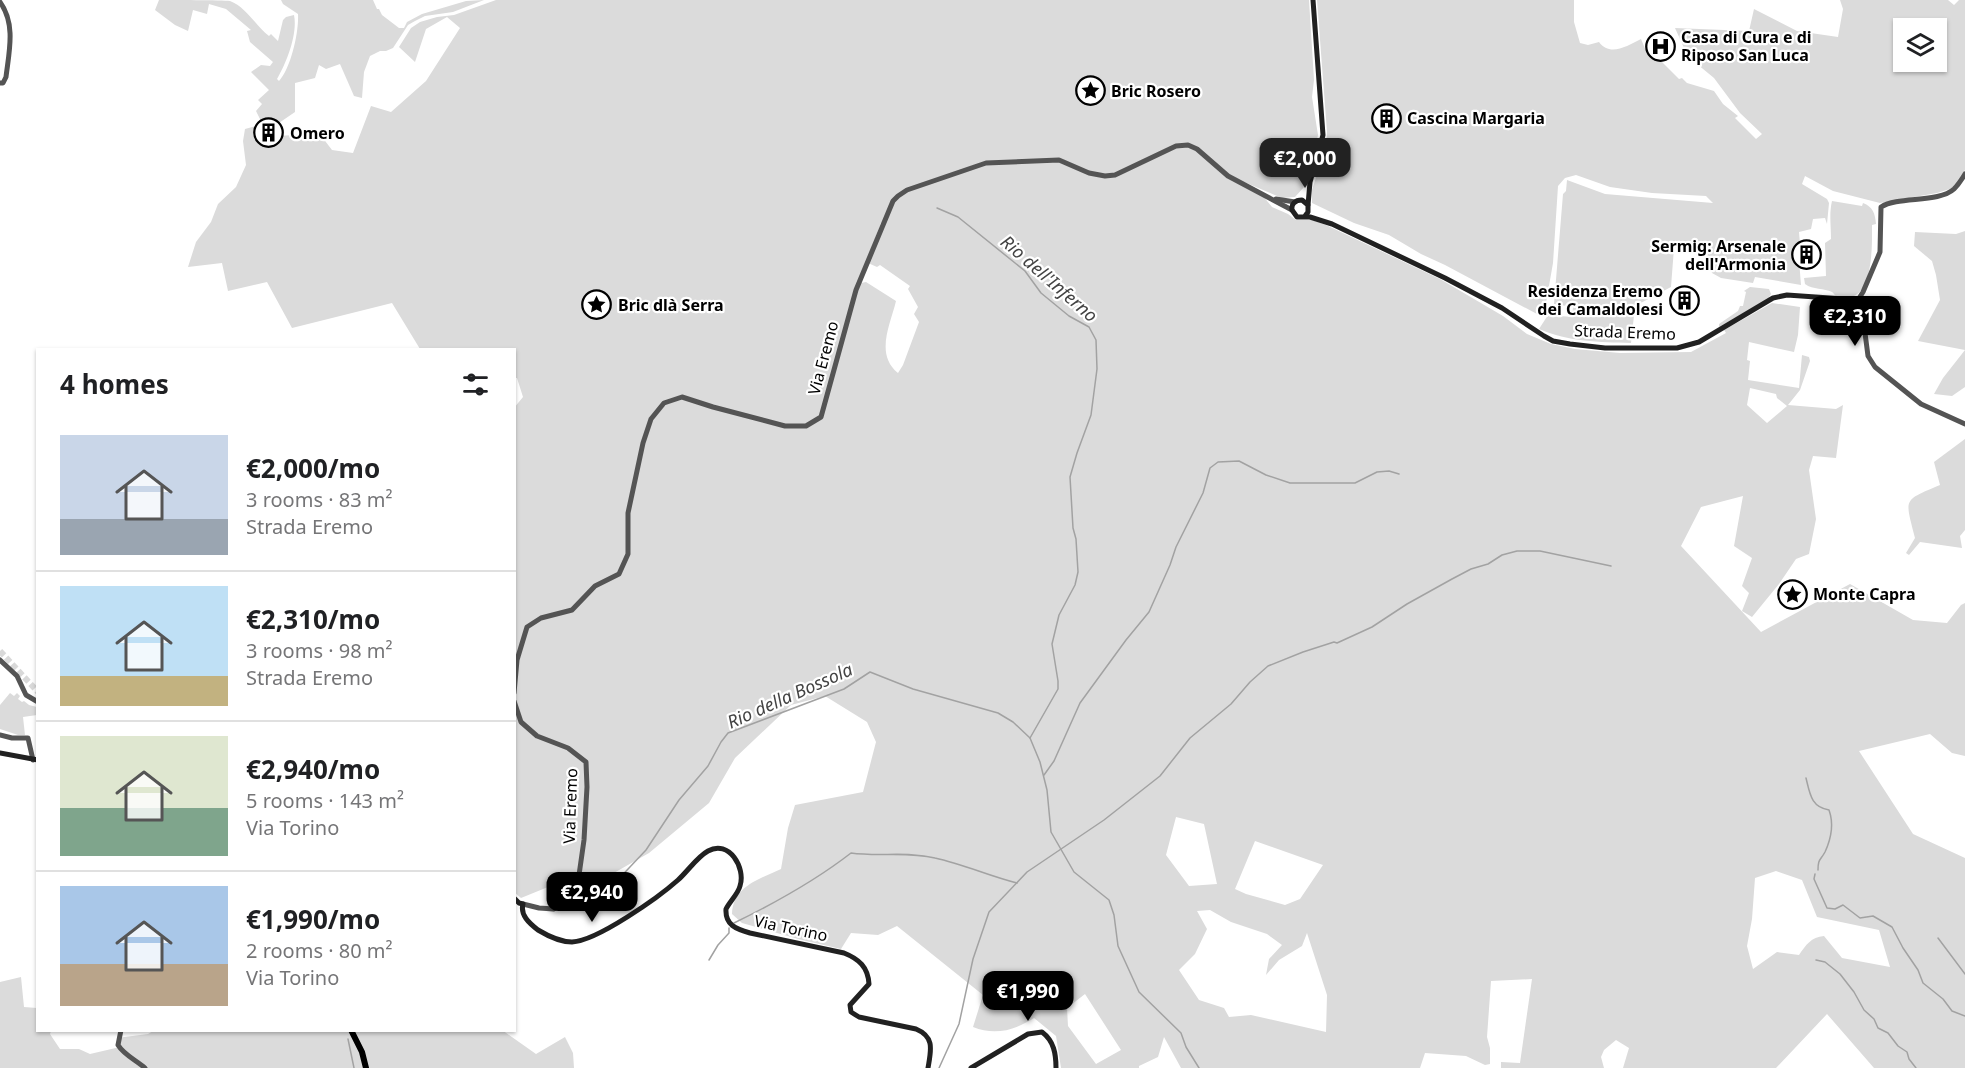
<!DOCTYPE html>
<html lang="en">
<head>
<meta charset="utf-8">
<style>
  body { margin:0; font-family:"Noto Sans",sans-serif; background:#f6f6f6; color:#202124; height:100vh; display:flex; flex-direction:column; font-size:22px; white-space:nowrap }
  * { box-sizing:border-box; margin:0 }
  p { font-size:20px; color:#757577 }
  .icon { flex:none; width:33px; height:33px; fill:none; stroke:currentColor; stroke-width:2; stroke-linecap:round; stroke-linejoin:round }
  .map { position:relative; flex:1; overflow:hidden }
  .details { position:absolute; left:36px; top:348px; width:480px; height:684px; display:flex; flex-direction:column; background:#fff; border-radius:0px; box-shadow:0 2px 4px #0004 }
  .details>* { flex:none }
  .controls { position:absolute; left:1893px; top:18px; display:grid; gap:12px }
  .controls a { display:grid; place-items:center; width:54px; height:54px; border-radius:0px; background:#fff; box-shadow:0 2px 4px #0004; font-size:30px }
  .price { position:absolute; translate:-50% -51px; padding:0 14px; border-radius:12px; background:#000; color:#fff; font-size:20px; line-height:39px; filter:drop-shadow(0 2px 3px #0008) }
  .price::after { content:''; position:absolute; left:50%; top:36px; width:18px; height:14px; margin-left:-9px; background:inherit; clip-path:polygon(0 0,100% 0,50% 100%) }
  .price.current { background:#222; color:#fff }
  ul { padding:0; list-style:none }
  li { display:flex; align-items:center; gap:18px; height:150px; padding:0 24px }
  li+li { border-top:2px solid #e0e0e0 }
  li span { display:grid; place-items:center; flex:none; width:168px; height:120px; border-radius:0px; color:#555 }
  li>.icon { margin-inline-start:auto }
  span .icon { width:72px; height:72px; fill:#fffc; stroke-width:1 }
  li b { font-size:26px }
  h2 { display:flex; justify-content:space-between; align-items:center; height:72px; padding:0 24px; font-size:26px }
  .map>svg:first-child { display:block }
  .green { fill:#dbdbdb; fill-rule:evenodd }
  .lines { fill:none; stroke-linecap:round; stroke-linejoin:round }
  .stream { stroke:#a2a2a2; stroke-width:1.5 }
  .primary-tunnel { stroke:#d9d9d9; stroke-width:6; stroke-dasharray:6 3; stroke-linecap:butt }
  .primary-casing { stroke:#dbdbdb; stroke-width:8 }
  .tertiary { stroke:#545454; stroke-width:5 }
  .secondary { stroke:#212121; stroke-width:5 }
  .primary { stroke:#000; stroke-width:6 }
  .labels { text-anchor:middle; stroke-width:4.5; stroke-linejoin:round; paint-order:stroke }
  .poi-label { font-size:16px; font-weight:bold; fill:#000; stroke:#fff; text-anchor:start }
  .street-label { font-size:16px; fill:#000; stroke:#fff }
  .water-label { font-size:18px; font-style:italic; fill:#434343; stroke:#fff }
</style>
</head>
<body>
<div class="map">
<svg width="1965" height="1068" viewBox="0 0 1965 1068">
  <rect width="100%" height="100%" fill="#fff"/>
  <g class="green">
    <path d="M 159,0 C 171,0 222,0 230,1 C 246,7 256,26 269,36 L 271,34 L 278,41 L 283,20 L 286,17 L 294,15 C 298,34 286,64 277,79 L 279,81 C 291,68 299,32 298,14 L 283,4 L 281,0 L 373,0 L 377,9 L 379,9 L 382,15 L 399,28 L 404,28 L 407,22 L 422,14 L 466,1 L 484,0 L 453,12 L 425,16 L 415,21 L 408,25 L 393,48 L 386,51 L 380,51 L 370,56 L 364,72 L 362,98 L 354,96 L 340,64 L 326,69 L 319,65 L 315,78 L 295,83 L 295,112 L 276,125 L 262,123 L 256,111 L 262,104 L 258,100 L 269,90 L 251,72 L 261,65 L 270,66 L 273,62 L 250,42 L 247,31 L 251,30 L 226,9 L 209,4 L 207,14 L 193,10 L 188,31 L 175,25 L 155,10 Z"/>
    <path d="M 496,0 L 1309,0 L 1314,80 L 1312,97 L 1318,135 L 1312,161 L 1303,184 L 1304,187 L 1295,197 L 1282,198 L 1244,182 L 1263,196 L 1272,207 L 1288,214 L 1296,220 L 1312,220 L 1326,225 L 1440,279 L 1503,316 L 1527,334 L 1551,344 L 1575,349 L 1620,353 L 1691,352 L 1726,333 L 1724,330 L 1772,303 L 1800,307 L 1798,335 L 1794,352 L 1749,342 L 1747,360 L 1750,361 L 1748,380 L 1799,388 L 1802,355 L 1809,357 L 1810,361 L 1800,390 L 1788,405 L 1836,409 L 1843,405 L 1836,458 L 1813,456 L 1809,470 L 1816,519 L 1809,554 L 1796,559 L 1779,584 L 1752,617 L 1742,611 L 1749,593 L 1742,586 L 1752,558 L 1734,546 L 1743,496 L 1701,507 L 1681,546 L 1761,632 L 1850,584 L 1913,620 L 1947,623 L 1961,605 L 1965,603 L 1965,756 L 1952,753 L 1930,734 L 1859,751 L 1913,834 L 1965,858 L 1965,1068 L 1874,1068 L 1827,1014 L 1776,1068 L 1623,1068 L 1629,1048 L 1616,1040 L 1604,1050 L 1601,1057 L 1604,1068 L 1501,1068 L 1501,1062 L 1520,1063 L 1532,979 L 1491,981 L 1487,1037 L 1490,1048 L 1490,1064 L 1485,1065 L 1466,1056 L 1425,1053 L 1420,1068 L 1181,1068 L 1164,1037 L 1158,1057 L 1139,1066 L 1139,1068 L 1061,1068 L 1056,1036 L 1034,1018 C 1015,1030 995,1036 973,1027 L 983,995 L 897,926 L 878,935 L 851,933 L 841,949 L 802,940 L 742,923 L 732,914 C 733,886 760,879 781,869 L 788,828 L 795,805 L 863,792 L 876,742 L 867,722 L 825,696 L 791,705 L 735,758 L 709,803 L 649,853 L 577,894 L 558,903 L 548,887 L 521,898 L 514,892 L 514,408 L 523,397 L 517,378 L 515,378 L 514,350 L 420,349 L 392,303 L 292,328 L 267,282 L 228,291 L 222,263 L 188,267 L 196,242 L 211,222 L 218,204 L 236,187 L 246,165 L 243,141 L 245,129 L 256,126 L 266,137 L 319,133 L 332,150 L 353,153 L 371,106 L 391,112 L 426,81 L 460,28 L 447,17 L 426,29 L 415,62 L 399,47 L 411,28 L 420,22 L 437,17 L 454,15 ZM 881,223 L 884,225 L 868,263 L 877,267 L 880,265 L 910,286 L 908,289 L 918,307 L 914,314 L 919,322 L 903,365 L 898,373 C 875,354 890,326 896,301 L 866,282 L 861,283 L 866,262 ZM 1750,388 L 1776,394 L 1777,398 L 1787,406 L 1767,423 L 1747,405 ZM 1176,817 L 1204,824 L 1217,884 L 1189,886 L 1166,855 ZM 1255,841 L 1323,865 L 1300,899 L 1285,905 L 1246,894 L 1235,889 ZM 1776,871 L 1802,880 L 1817,917 L 1879,930 L 1890,967 L 1842,958 L 1824,936 C 1811,937 1806,945 1799,955 L 1777,952 L 1753,969 L 1747,946 L 1752,919 L 1755,878 ZM 1210,910 L 1231,922 L 1267,934 L 1282,945 L 1269,959 L 1266,975 L 1279,960 L 1302,946 L 1307,933 L 1327,995 L 1326,1032 L 1251,1015 L 1229,1017 L 1224,1008 L 1199,1000 L 1179,970 L 1195,954 L 1207,929 L 1197,911 ZM 1085,994 L 1121,1050 L 1096,1064 L 1068,1026 L 1067,1008 Z"/>
    <path d="M 1317,0 L 1574,0 L 1574,22 L 1580,43 L 1588,45 L 1599,42 C 1610,57 1627,46 1641,39 L 1646,51 L 1660,60 L 1679,79 L 1682,78 L 1687,83 L 1714,91 L 1723,104 L 1738,116 L 1735,118 L 1756,139 L 1762,134 L 1740,113 L 1714,78 L 1697,64 L 1684,48 L 1675,28 L 1749,31 L 1754,9 L 1797,31 L 1838,37 L 1843,9 L 1840,0 L 1948,0 L 1954,5 L 1959,0 L 1965,0 L 1965,170 L 1953,188 L 1937,193 L 1880,203 L 1833,191 L 1805,176 L 1802,184 L 1827,199 L 1829,203 L 1827,224 L 1825,218 L 1813,219 L 1811,229 L 1799,232 L 1800,244 L 1798,247 L 1801,285 L 1755,277 L 1753,283 L 1721,278 L 1712,273 L 1708,259 L 1707,250 L 1674,248 L 1671,287 L 1635,306 L 1631,343 C 1599,342 1569,342 1539,329 L 1548,315 L 1572,317 L 1573,307 L 1554,304 L 1563,194 L 1566,191 L 1567,180 L 1605,194 L 1713,203 L 1706,196 L 1652,193 L 1610,187 L 1576,175 L 1565,178 L 1558,186 L 1553,263 L 1546,303 L 1537,314 L 1445,265 L 1421,254 L 1389,235 L 1354,223 L 1312,203 L 1312,190 L 1321,162 L 1326,157 L 1327,132 ZM 1904,28 L 1936,28 L 1936,62 L 1904,62 Z"/>
    <path d="M 1832,201 L 1862,206 L 1863,203 C 1873,207 1875,213 1876,224 L 1872,225 C 1872,243 1874,301 1845,297 C 1844,297 1836,296 1836,296 C 1834,295 1834,293 1832,292 C 1824,288 1813,290 1805,284 L 1804,278 L 1826,276 L 1825,243 L 1831,239 C 1831,225 1829,214 1832,201 Z"/>
    <polygon points="1965,231 1965,387 1952,396 1934,394 1943,378 1965,350 1918,341 1940,300 1936,275 1932,261 1914,246 1915,232 1956,234"/>
    <polygon points="1750,287 1769,289 1771,294 1768,299 1719,327 1719,324 1738,311 1740,306 1743,306 1746,292 1744,291"/>
    <path d="M 1965,439 L 1965,530 L 1960,536 L 1962,548 L 1920,542 L 1909,555 L 1906,553 L 1915,538 C 1905,498 1902,501 1940,485 L 1934,462 Z"/>
    <polygon points="10,693 14,696 17,693 20,696 18,699 22,702 24,701 29,705 37,707 37,715 23,717 25,735 18,735 0,729 0,705"/>
    <polygon points="21,977 24,1007 37,1008 38,1030 51,1031 50,1034 60,1049 79,1049 90,1054 120,1047 117,1038 148,1034 153,1031 502,1030 536,1054 565,1037 573,1053 574,1068 0,1068 0,982"/>
  </g>
  <g class="lines">
    <g class="stream">
      <polyline points="937,208 958,217 1025,271 1041,293 1069,316 1089,327 1096,340 1097,369 1091,415 1077,453 1070,477 1073,528 1076,539 1078,572 1075,585 1059,615 1052,644 1058,681 1058,689 1030,738"/>
      <polyline points="1044,775 1054,761 1080,703 1126,640 1149,612 1170,565 1176,547 1203,493 1210,468 1218,462 1239,461 1266,475 1290,483 1355,483 1377,472 1389,471 1399,474"/>
      <path d="M 1806,778 C 1810,794 1811,807 1829,810 C 1834,824 1831,839 1825,852 C 1820,861 1818,859 1818,870"/>
      <polyline points="1815,874 1814,879 1827,908 1835,909 1843,905 1860,918 1873,916 1892,927 1903,948 1918,970 1923,983 1943,999 1952,1011 1965,1016"/>
      <polyline points="577,899 597,898 608,895 612,886 646,850 679,800 708,766 721,742 728,733 844,689 870,672 913,689 998,713 1013,722 1030,738 1040,762 1047,790 1051,832 1074,872 1109,900 1114,915 1118,946 1139,992 1181,1033 1186,1047 1199,1068"/>
      <path d="M 734,923 C 775,903 815,881 851,853 C 879,857 907,851 935,858 C 963,864 989,876 1017,883"/>
      <polyline points="1938,938 1965,974"/>
      <polyline points="709,960 718,945 729,933 729,928"/>
      <polyline points="1816,960 1825,962 1840,974 1854,992 1864,1010 1874,1019 1878,1028 1888,1033 1898,1046 1907,1052 1909,1059 1916,1068"/>
      <polyline points="348,1039 354,1068"/>
      <polyline points="939,1068 959,1024 973,959 989,912 1027,872 1104,820 1160,776 1190,738 1231,704 1250,682 1268,666 1303,652 1334,642 1337,643 1372,627 1407,604 1452,579 1471,569 1488,564 1502,555 1517,551 1540,551 1611,566"/>
    </g>
    <polyline class="primary-tunnel" points="0,651 38,692"/>
    <defs>
      <polyline id="primary" points="351,1030 362,1052 366,1068"/>
    </defs>
    <use href="#primary" class="primary-casing"/>
    <g class="tertiary">
      <path d="M 0,2 C 16,24 9,52 6,77 L 3,83 L 0,83"/>
      <path d="M 1965,174 C 1962,179 1958,185 1954,189 C 1939,203 1898,196 1881,207 L 1880,252 L 1863,292 L 1856,303 L 1862,310 L 1868,356 L 1875,367 L 1921,404 L 1965,424"/>
      <polyline points="1276,199 1295,202"/>
      <polyline points="0,660 17,676 26,695 38,702"/>
      <polyline points="514,693 517,660 527,627 541,618 572,610 595,586 619,574 628,554 628,513 643,443 651,419 664,403 682,397 713,407 785,426 806,426 821,417 856,290 893,201 898,196 907,190 986,163 1059,160 1089,173 1105,176 1115,175 1176,146 1188,145 1197,149 1228,176 1292,210"/>
      <polyline points="514,701 521,722 537,736 568,748 586,762 587,787 584,840 578,882 571,898 554,909 539,908 523,904"/>
      <polyline points="0,735 12,738 28,738 33,760"/>
      <path d="M 121,1030 L 118,1045 C 124,1055 136,1060 145,1068"/>
    </g>
    <g class="secondary">
      <polyline points="1308,205 1310,182 1323,135 1313,0"/>
      <path d="M 1305,216 L 1308,212 L 1308,205 L 1302,200 C 1295,200 1291,204 1292,210 L 1297,217 L 1310,217 L 1332,224 L 1445,278 L 1502,308 L 1544,336 L 1553,341 L 1570,344 L 1605,348 L 1677,348 L 1699,342 L 1773,298 L 1787,295 L 1844,299 L 1856,303"/>
      <polyline points="0,753 38,760"/>
      <path d="M 514,898 L 519,903 L 523,904 C 520,915 529,923 538,930 C 548,936 560,942 572,942 C 597,941 659,897 678,880 C 688,871 697,857 708,851 C 729,839 746,868 740,886 C 738,894 730,901 726,909 C 725,925 736,929 750,933 L 844,953 C 859,959 868,967 869,984 L 850,1005 L 851,1012 L 859,1017 L 916,1029 C 935,1037 931,1050 928,1068"/>
      <path d="M 971,1068 L 1028,1034 L 1042,1032 C 1054,1041 1056,1054 1056,1068"/>
    </g>
    <use href="#primary" class="primary"/>
  </g>
  <defs>
    <symbol id="hospital-ring" viewBox="-11 -11 22 22"><circle r="9.5" fill="#fff" stroke="#000" stroke-width="1.5"/><path d="M-5-5h3v3.5h4V-5h3V5h-3V1.5h-4V5h-3Z" fill="#000"/></symbol>
    <symbol id="sight-ring" viewBox="-11 -11 22 22"><circle r="9.5" fill="#fff" stroke="#000" stroke-width="1.5"/><path d="M0-6L1.8-2.2L6-1.7L2.9 1.2L3.7 5.4L0 3.3L-3.7 5.4L-2.9 1.2L-6-1.7L-1.8-2.2Z" fill="#000"/></symbol>
    <symbol id="building-ring" viewBox="-11 -11 22 22"><circle r="9.5" fill="#fff" stroke="#000" stroke-width="1.5"/><path d="M-4-6H4V6H1V3H-1V6H-4ZM-2.5-4.3h1.7v1.8h-1.7ZM.8-4.3h1.7v1.8H.8ZM-2.5-1h1.7V.8h-1.7ZM.8-1h1.7V.8H.8Z" fill="#000"/></symbol>
  </defs>
  <g fill-rule="evenodd">
    <use href="#hospital-ring" x="1644" y="30" width="33" height="33"/>
    <use href="#sight-ring" x="1074" y="74" width="33" height="33"/>
    <use href="#building-ring" x="1370" y="102" width="33" height="33"/>
    <use href="#building-ring" x="252" y="116" width="33" height="33"/>
    <use href="#building-ring" x="1790" y="238" width="33" height="33"/>
    <use href="#building-ring" x="1668" y="284" width="33" height="33"/>
    <use href="#sight-ring" x="580" y="288" width="33" height="33"/>
    <use href="#sight-ring" x="1776" y="578" width="33" height="33"/>
  </g>
  <g class="labels">
    <g class="poi-label">
      <text x="1681" y="43">Casa di Cura e di<tspan x="1681" dy="18">Riposo San Luca</tspan></text>
      <text x="1111" y="97">Bric Rosero</text>
      <text x="1407" y="124">Cascina Margaria</text>
      <text x="290" y="139">Omero</text>
      <text x="1786" y="252" text-anchor="end">Sermig: Arsenale<tspan x="1786" dy="18">dell'Armonia</tspan></text>
      <text x="1663" y="297" text-anchor="end">Residenza Eremo<tspan x="1663" dy="18">dei Camaldolesi</tspan></text>
      <text x="618" y="311">Bric dlà Serra</text>
      <text x="1813" y="600">Monte Capra</text>
    </g>
    <g class="street-label">
      <text transform="translate(1625 332) rotate(2)" y="6">Strada Eremo</text>
      <text transform="translate(823 358) rotate(-75)" y="6">Via Eremo</text>
      <text transform="translate(570 806) rotate(-88)" y="6">Via Eremo</text>
      <text transform="translate(791 928) rotate(12)" y="6">Via Torino</text>
    </g>
    <g class="water-label">
      <text transform="translate(1049 279) rotate(41)" y="6">Rio dell'Inferno</text>
      <text transform="translate(790 696) rotate(-24)" y="6">Rio della Bossola</text>
    </g>
  </g>
</svg>
<div class="controls">
<a><svg class="icon" aria-label="layers" viewBox="0 0 24 24"><path d="M12 4l9 5-9 5-9-5zM3 14l9 5 9-5"/></svg></a>
</div>
<b class="price current" style="left:1305px;top:189px">€2,000</b>
<b class="price" style="left:1855px;top:347px">€2,310</b>
<b class="price" style="left:592px;top:923px">€2,940</b>
<b class="price" style="left:1028px;top:1022px">€1,990</b>
<section class="details">
<h2>4 homes<svg class="icon" aria-label="filters" viewBox="0 0 24 24"><path d="M4 7h16M4 17h16"/><circle cx="9" cy="7" r="2"/><circle cx="15" cy="17" r="2"/></svg></h2>
<ul>
<li><span style="background:linear-gradient(#c9d6e8 70%,#9aa5b1 0)"><svg class="icon" aria-label="home" viewBox="0 0 24 24"><path d="M3 11l9-7 9 7M6 9v11h12V9"/></svg></span><div><b>€2,000/mo</b><p>3 rooms · 83 m²</p><p>Strada Eremo</p></div></li>
<li><span style="background:linear-gradient(#bfe0f5 75%,#c2b280 0)"><svg class="icon" aria-label="home" viewBox="0 0 24 24"><path d="M3 11l9-7 9 7M6 9v11h12V9"/></svg></span><div><b>€2,310/mo</b><p>3 rooms · 98 m²</p><p>Strada Eremo</p></div></li>
<li><span style="background:linear-gradient(#dfe7d0 60%,#7fa58c 0)"><svg class="icon" aria-label="home" viewBox="0 0 24 24"><path d="M3 11l9-7 9 7M6 9v11h12V9"/></svg></span><div><b>€2,940/mo</b><p>5 rooms · 143 m²</p><p>Via Torino</p></div></li>
<li><span style="background:linear-gradient(#a9c7e8 65%,#b9a48a 0)"><svg class="icon" aria-label="home" viewBox="0 0 24 24"><path d="M3 11l9-7 9 7M6 9v11h12V9"/></svg></span><div><b>€1,990/mo</b><p>2 rooms · 80 m²</p><p>Via Torino</p></div></li>
</ul>
</section>
</div>
</body>
</html>
